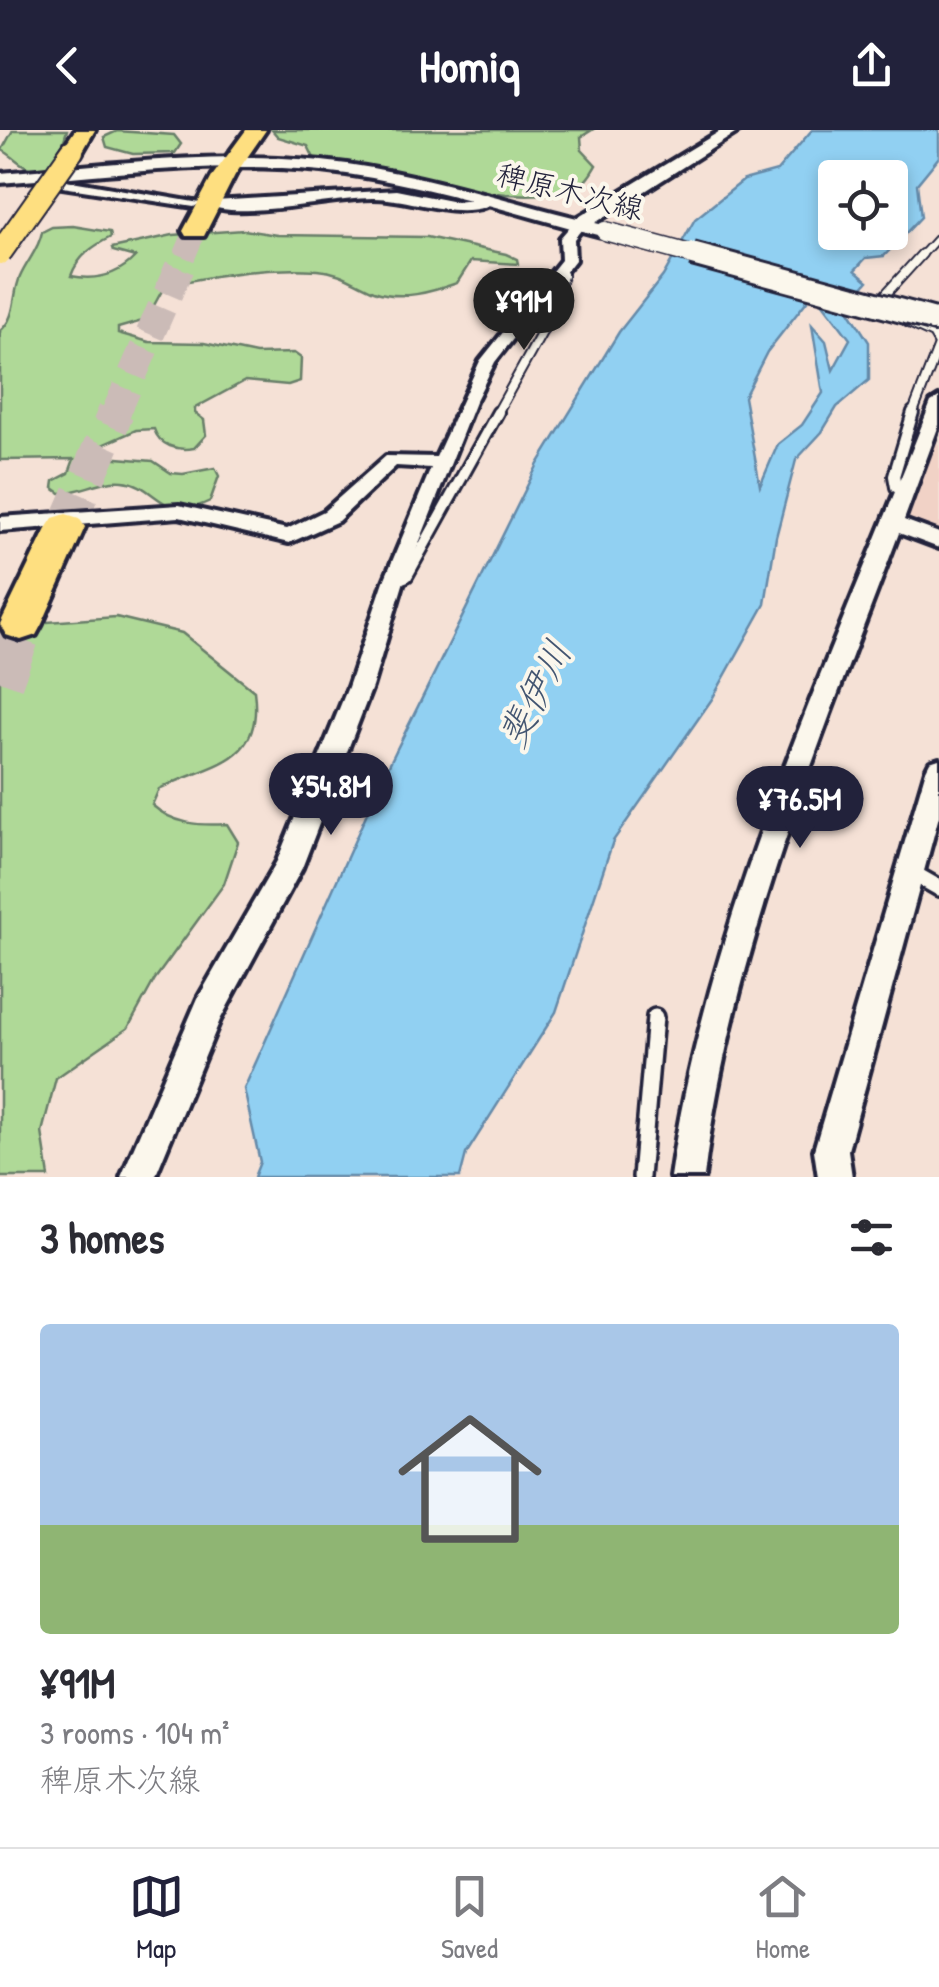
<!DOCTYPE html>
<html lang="en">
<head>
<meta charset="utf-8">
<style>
  body { margin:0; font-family:"Patrick Hand","Klee One",sans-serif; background:#f2f2f3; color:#2b2b33; height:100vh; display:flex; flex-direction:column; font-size:38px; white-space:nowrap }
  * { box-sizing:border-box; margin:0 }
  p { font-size:32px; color:#7c7c81 }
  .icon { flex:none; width:55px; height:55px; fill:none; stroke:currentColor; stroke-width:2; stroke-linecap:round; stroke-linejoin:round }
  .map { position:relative; height:1047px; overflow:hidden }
  .details { display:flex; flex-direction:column; background:#fff; flex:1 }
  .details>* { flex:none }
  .fabs { position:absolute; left:818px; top:30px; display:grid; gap:20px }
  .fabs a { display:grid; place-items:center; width:90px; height:90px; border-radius:10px; background:#fff; box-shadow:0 5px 15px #0003; font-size:50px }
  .price { position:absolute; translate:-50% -85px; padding:0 22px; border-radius:35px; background:#22223b; color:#fff; font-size:32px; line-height:65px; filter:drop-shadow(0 2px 5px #0008) }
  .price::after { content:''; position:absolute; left:50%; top:60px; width:30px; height:22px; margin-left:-15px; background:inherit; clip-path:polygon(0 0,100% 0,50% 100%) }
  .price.selected { background:#222; color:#fff }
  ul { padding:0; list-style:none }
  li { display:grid; align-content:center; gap:20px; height:530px; padding:0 40px }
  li+li { border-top:2px solid #e1e1e2 }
  li span { display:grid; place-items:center; height:310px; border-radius:10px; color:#555 }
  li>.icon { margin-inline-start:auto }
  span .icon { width:180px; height:180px; fill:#fffc; stroke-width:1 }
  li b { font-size:42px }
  h2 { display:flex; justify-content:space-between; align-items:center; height:120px; padding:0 40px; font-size:42px }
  header { display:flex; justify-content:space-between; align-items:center; height:130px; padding:0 40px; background:#22223b; color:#fff; font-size:45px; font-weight:700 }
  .tab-bar { display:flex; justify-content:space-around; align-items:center; height:140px; border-top:2px solid #e1e1e2; background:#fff; font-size:28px; color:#7c7c81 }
  .tab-bar a { display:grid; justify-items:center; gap:5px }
  .tab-bar .selected { color:#22223b }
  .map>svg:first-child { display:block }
  .built { fill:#f1d2c6 }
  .green { fill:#afd997; stroke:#687e69; stroke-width:2.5 }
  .water { fill:#91d0f2; stroke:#658aa9; stroke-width:2.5; fill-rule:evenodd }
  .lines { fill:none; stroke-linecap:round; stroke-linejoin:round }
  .highway-tunnel-far3 { stroke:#cbbbb7; stroke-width:22; stroke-dasharray:22 11; stroke-linecap:butt }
  .highway-tunnel-far2 { stroke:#cbbbb7; stroke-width:29; stroke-dasharray:29 15; stroke-linecap:butt }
  .highway-tunnel-far1 { stroke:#cbbbb7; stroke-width:36; stroke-dasharray:36 19; stroke-linecap:butt }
  .highway-tunnel { stroke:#cbbbb7; stroke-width:46; stroke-dasharray:46 22; stroke-linecap:butt }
  .lane-far3-casing { stroke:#22223b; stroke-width:10 }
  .lane-far2-casing { stroke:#22223b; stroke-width:12 }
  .lane-far1-casing { stroke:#22223b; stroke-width:16 }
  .lane-casing { stroke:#22223b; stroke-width:22 }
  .street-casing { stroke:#22223b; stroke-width:8 }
  .secondary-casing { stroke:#22223b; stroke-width:8 }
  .highway-casing { stroke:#22223b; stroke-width:8 }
  .lane-far3 { stroke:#fbf7ec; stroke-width:6 }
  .lane-far2 { stroke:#fbf7ec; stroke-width:8 }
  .lane-far1 { stroke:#fbf7ec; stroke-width:10 }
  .lane { stroke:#fbf7ec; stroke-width:15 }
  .street { fill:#fbf7ec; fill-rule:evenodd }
  .secondary { fill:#fbf7ec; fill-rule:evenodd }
  .highway { fill:#fedf80; fill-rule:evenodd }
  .secondary-bridge-far1-casing { stroke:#22223b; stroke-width:21; stroke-linecap:butt }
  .secondary-bridge-casing { stroke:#22223b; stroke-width:28; stroke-linecap:butt }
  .highway-bridge-casing { stroke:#22223b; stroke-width:26; stroke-linecap:butt }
  .secondary-bridge-far1 { stroke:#fbf7ec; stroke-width:18 }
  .secondary-bridge { stroke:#fbf7ec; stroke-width:22 }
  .highway-bridge { stroke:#fedf80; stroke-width:22 }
  .labels { text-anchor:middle; stroke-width:8; stroke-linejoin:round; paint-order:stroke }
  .far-street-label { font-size:30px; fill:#22223b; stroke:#fbf7ec }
  .water-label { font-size:38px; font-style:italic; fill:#435672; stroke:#fbf7ec }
</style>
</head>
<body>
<header><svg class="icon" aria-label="back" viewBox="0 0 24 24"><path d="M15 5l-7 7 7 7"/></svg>Homiq<svg class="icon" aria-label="share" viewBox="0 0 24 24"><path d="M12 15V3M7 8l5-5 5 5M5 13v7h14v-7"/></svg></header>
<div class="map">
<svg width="939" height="1047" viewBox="0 0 939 1047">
  <rect width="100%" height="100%" fill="#f5e1d6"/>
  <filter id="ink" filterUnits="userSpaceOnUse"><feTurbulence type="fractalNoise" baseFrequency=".01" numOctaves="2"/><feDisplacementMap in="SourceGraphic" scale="20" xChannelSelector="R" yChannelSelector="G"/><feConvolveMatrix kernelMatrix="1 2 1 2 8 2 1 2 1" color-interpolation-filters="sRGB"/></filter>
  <g filter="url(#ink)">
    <polygon class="built" points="926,310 939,315 939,407 901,389"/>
    <g class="green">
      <path d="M 13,0 L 67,0 C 63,15 53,47 31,39 C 21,36 12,25 2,20 Z"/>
      <path d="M 272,0 L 592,0 L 581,7 L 582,20 L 596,35 C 593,40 588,50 582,53 C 530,87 376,37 314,28 L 308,16 L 278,7 Z"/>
      <polygon points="117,1 174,5 181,14 175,23 133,24 107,17 104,7"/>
      <path d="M 73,96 L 110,102 L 111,107 C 93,116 78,126 71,146 C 96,151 118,145 135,127 L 113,121 L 112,118 L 173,105 L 244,100 L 277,105 L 427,107 L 506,124 L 517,129 L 518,134 L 471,131 L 457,153 C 431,162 402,171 374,161 C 352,152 343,142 317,140 C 266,137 214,144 164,157 L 146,190 L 118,198 L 118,203 L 149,212 L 204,213 L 256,224 L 294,223 L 301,228 L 300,251 L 288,255 L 245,251 L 195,278 L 195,283 L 204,290 L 206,305 L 194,318 C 178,321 159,316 154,299 L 136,300 L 93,319 L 93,326 L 153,331 L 171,343 L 183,344 L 215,338 L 219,346 L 210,371 C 162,395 157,354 123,351 C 101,349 82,362 60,363 L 53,358 L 54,351 L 69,343 L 74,329 L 0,330 L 0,201 C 17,187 12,165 20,147 C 27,131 39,119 42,102 L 52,97 Z"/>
      <path d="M 116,487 L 182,503 L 254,561 C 264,635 211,633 159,659 L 152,675 C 173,694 199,696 227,694 L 238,712 L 224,754 L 155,849 L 128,898 L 56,948 L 42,1002 L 49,1047 L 0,1047 L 0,492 L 6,495 Z"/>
    </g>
    <path class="water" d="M 812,0 L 939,0 L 939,27 L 917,54 L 921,87 L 884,126 L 866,128 L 855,140 L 868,151 L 846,176 L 869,212 L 869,250 L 837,277 L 822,302 L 796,330 L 776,407 L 765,474 L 712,569 L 613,711 L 556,882 L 466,1024 L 460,1047 L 254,1047 L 260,1032 L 244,959 L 382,649 L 538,334 L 619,202 L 663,146 L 695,89 L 744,50 L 777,41 ZM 835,48 L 890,48 L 890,102 L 835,102 ZM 810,167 L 822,172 L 850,209 L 833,240 L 826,211 L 812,195 L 823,263 L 802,295 L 778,314 L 760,356 L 744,267 L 767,222 Z"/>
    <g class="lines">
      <polyline class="highway-tunnel-far3" points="184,127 195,101"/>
      <polyline class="highway-tunnel-far2" points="115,285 185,124"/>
      <polyline class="highway-tunnel-far1" points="66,397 116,282"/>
      <polyline class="highway-tunnel" points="0,551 21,494"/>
      <defs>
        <polyline id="lane-far3" points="920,127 939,106"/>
        <g id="lane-far2">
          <polyline points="884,177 883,167 922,124"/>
          <polyline points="907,192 933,204 939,214"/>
          <polyline points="496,285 546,195 563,146 560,142"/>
          <polyline points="912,285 939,215"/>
        </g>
        <g id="lane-far1">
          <polyline points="904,361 896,357 894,346 913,282"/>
          <polyline points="394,451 407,446 498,282"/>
        </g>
        <g id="lane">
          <polyline points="911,742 939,758"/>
          <polyline points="641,1047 655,887"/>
        </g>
        <g id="street">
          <polygon points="51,41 60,49 200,73 194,77 56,56 45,45"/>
          <path d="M 396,60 L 456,72 L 489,68 L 495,72 C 462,93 410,67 372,68 C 337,68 234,90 209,75 L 215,71 Z"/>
          <polygon points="574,92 585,95 574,109 575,130 495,232 475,272 404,451 372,557 302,738 220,890 155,1047 121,1047 198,868 277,731 348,557 384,451 431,338 396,336 338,391 289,413 179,387 0,401 0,387 179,375 287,399 324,381 386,326 436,327 480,231 561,130 560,108"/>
          <path d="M 939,267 L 939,295 L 904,390 L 939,403 L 939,418 L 899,403 C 820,612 731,824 704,1047 L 670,1047 C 708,783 834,520 931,272 Z"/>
          <polygon points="939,629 939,686 848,1020 852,1047 818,1047 814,1020 926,640 930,632"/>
        </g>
        <path id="secondary" d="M 722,0 L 741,0 L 595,93 L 612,97 L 612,105 L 605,107 C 512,83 418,51 322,41 C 215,30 107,45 0,53 L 0,43 C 107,35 215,20 322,31 C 409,40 493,67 577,88 Z"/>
        <g id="highway">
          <polygon points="75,0 95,0 80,26 72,27 61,21"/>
          <polygon points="246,0 266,0 235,45 204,106 186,106 183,101 213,45"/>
          <polygon points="66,384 79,388 85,397 42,494 36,505 21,510 6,505 0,494 47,397 53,388"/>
        </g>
      </defs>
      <use href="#lane-far3" class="lane-far3-casing"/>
      <use href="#lane-far2" class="lane-far2-casing"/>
      <use href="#lane-far1" class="lane-far1-casing"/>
      <use href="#lane" class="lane-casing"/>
      <use href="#street" class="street-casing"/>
      <use href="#secondary" class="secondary-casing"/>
      <use href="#highway" class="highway-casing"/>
      <use href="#lane-far3" class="lane-far3"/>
      <use href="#lane-far2" class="lane-far2"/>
      <use href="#lane-far1" class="lane-far1"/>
      <use href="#lane" class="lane"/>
      <use href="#street" class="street"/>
      <use href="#secondary" class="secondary"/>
      <use href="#highway" class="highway"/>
      <defs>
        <polyline id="secondary-bridge-far1" points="605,101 701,127"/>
        <polyline id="secondary-bridge" points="692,124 939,191"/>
        <polyline id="highway-bridge" points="0,123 72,21"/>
      </defs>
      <use href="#secondary-bridge-far1" class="secondary-bridge-far1-casing"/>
      <use href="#secondary-bridge" class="secondary-bridge-casing"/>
      <use href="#highway-bridge" class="highway-bridge-casing"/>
      <use href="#secondary-bridge-far1" class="secondary-bridge-far1"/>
      <use href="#secondary-bridge" class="secondary-bridge"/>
      <use href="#highway-bridge" class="highway-bridge"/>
    </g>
  </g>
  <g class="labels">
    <g class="far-street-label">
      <text transform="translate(570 62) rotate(14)" y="10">稗原木次線</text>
    </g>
    <g class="water-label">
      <text transform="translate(535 564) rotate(-63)" y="13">斐伊川</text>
    </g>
  </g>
</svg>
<div class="fabs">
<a><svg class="icon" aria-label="locate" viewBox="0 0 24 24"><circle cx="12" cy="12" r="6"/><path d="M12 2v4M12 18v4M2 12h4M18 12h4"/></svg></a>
</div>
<b class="price selected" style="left:524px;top:223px">¥91M</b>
<b class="price" style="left:331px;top:708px">¥54.8M</b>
<b class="price" style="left:800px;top:721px">¥76.5M</b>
</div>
<section class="details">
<h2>3 homes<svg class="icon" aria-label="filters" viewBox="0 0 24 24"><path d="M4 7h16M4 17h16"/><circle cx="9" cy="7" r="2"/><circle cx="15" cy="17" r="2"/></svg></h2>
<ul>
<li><span style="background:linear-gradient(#a9c7e8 65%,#8fb573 0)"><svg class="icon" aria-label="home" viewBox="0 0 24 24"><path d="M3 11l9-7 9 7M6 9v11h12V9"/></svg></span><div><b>¥91M</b><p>3 rooms · 104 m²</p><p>稗原木次線</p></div></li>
</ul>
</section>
<nav class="tab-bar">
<a class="selected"><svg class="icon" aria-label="map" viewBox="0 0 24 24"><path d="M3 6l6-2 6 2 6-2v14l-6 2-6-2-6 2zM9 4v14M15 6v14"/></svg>Map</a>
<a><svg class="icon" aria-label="saved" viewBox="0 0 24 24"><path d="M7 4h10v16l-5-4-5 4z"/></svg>Saved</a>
<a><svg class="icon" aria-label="home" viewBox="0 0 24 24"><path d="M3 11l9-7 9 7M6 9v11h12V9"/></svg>Home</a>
</nav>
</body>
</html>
